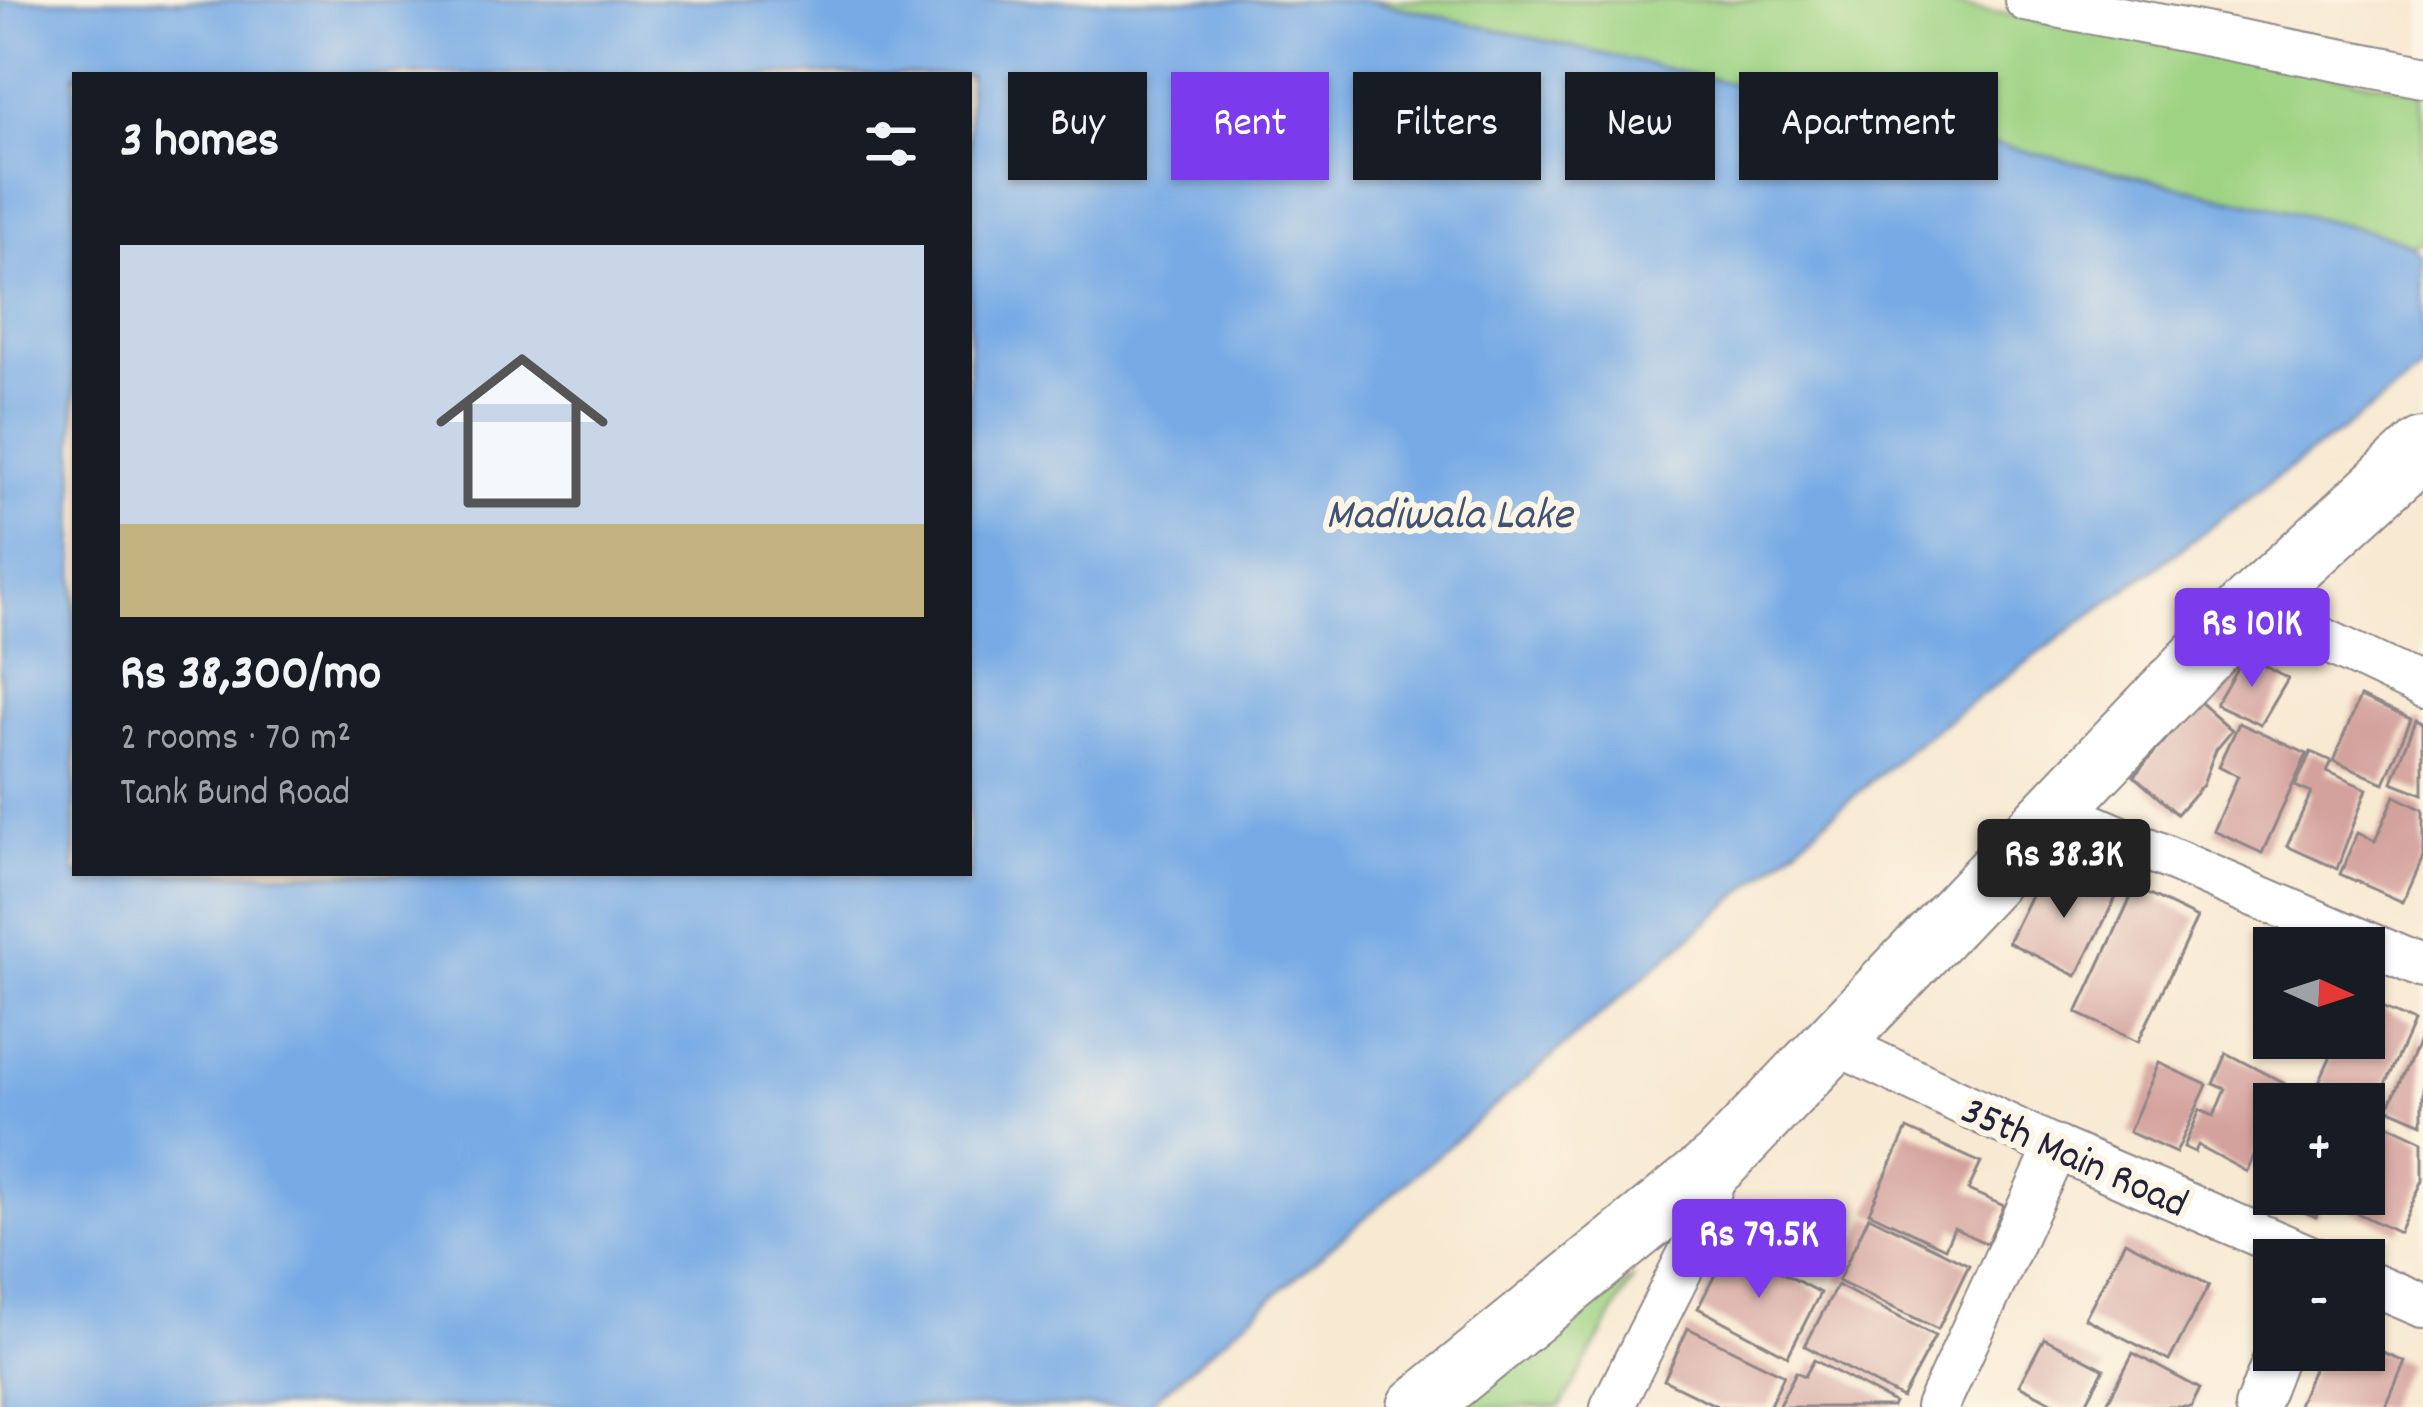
<!DOCTYPE html>
<html lang="en">
<head>
<meta charset="utf-8">
<style>
  body { margin:0; font-family:Dekko,sans-serif; background:#20242c; color:#f1f3f6; height:100vh; display:flex; flex-direction:column; font-size:45px; white-space:nowrap }
  * { box-sizing:border-box; margin:0 }
  p { font-size:39px; color:#9ea1a6 }
  .icon { flex:none; width:66px; height:66px; fill:none; stroke:currentColor; stroke-width:2; stroke-linecap:round; stroke-linejoin:round }
  .map { position:relative; flex:1; overflow:hidden }
  .drawer { position:absolute; left:72px; top:72px; width:900px; height:804px; display:flex; flex-direction:column; background:#171b24; border-radius:0px; box-shadow:0 3px 9px #0004 }
  .drawer>* { flex:none }
  .guide { position:absolute; left:1008px; top:72px; width:1140px; height:108px; display:flex; gap:24px }
  .needle { width:78px; rotate:93deg }
  .tools { position:absolute; left:2253px; top:927px; display:grid; gap:24px }
  .tools a { display:grid; place-items:center; width:132px; height:132px; border-radius:0px; background:#171b24; box-shadow:0 3px 9px #0004; font-size:60px }
  .price { position:absolute; translate:-50% -102px; padding:0 27px; border-radius:12px; background:#7c3aed; color:#fff; font-size:39px; line-height:78px; filter:drop-shadow(0 3px 6px #0008) }
  .price::after { content:''; position:absolute; left:50%; top:72px; width:36px; height:27px; margin-left:-18px; background:inherit; clip-path:polygon(0 0,100% 0,50% 100%) }
  .price.current { background:#222; color:#fff }
  ul { padding:0; list-style:none }
  li { display:grid; align-content:center; gap:24px; height:636px; padding:0 48px }
  li span { display:grid; place-items:center; height:372px; border-radius:0px; color:#555 }
  li>.icon { margin-inline-start:auto }
  span .icon { width:216px; height:216px; fill:#fffc; stroke-width:1 }
  li b { font-size:51px }
  h2 { display:flex; justify-content:space-between; align-items:center; height:144px; padding:0 48px; font-size:51px }
  .tag { padding:0 42px; border-radius:0px; background:#171b24; box-shadow:0 3px 9px #0004; font-size:42px; line-height:108px }
  .tag.current { background:#7c3aed; color:#fff }
  .map>svg:first-child { display:block }
  .green { fill:#9ed383; stroke:#607a5f; stroke-width:3 }
  .water { fill:#78abe5; stroke:#4d6690; stroke-width:3; fill-rule:evenodd }
  .building { fill:#d4a29d }
  .lines { fill:none; stroke-linecap:round; stroke-linejoin:round }
  .street-casing { stroke:#8d8686; stroke-width:46 }
  .secondary-casing { stroke:#8d8686; stroke-width:64 }
  .street { stroke:#fff; stroke-width:42 }
  .secondary { stroke:#fff; stroke-width:60 }
  .labels { text-anchor:middle; stroke-width:12; stroke-linejoin:round; paint-order:stroke }
  .street-label { font-size:42px; fill:#22223b; stroke:#fcf5e5 }
  .water-label { font-size:45px; font-style:italic; fill:#405276; stroke:#fcf5e5 }
</style>
</head>
<body>
<div class="map">
<svg width="2423" height="1407" viewBox="0 0 2423 1407">
  <rect width="100%" height="100%" fill="#fcf5e5"/>
  <filter id="ink" filterUnits="userSpaceOnUse"><feTurbulence type="fractalNoise" baseFrequency=".00833" numOctaves="2"/><feDisplacementMap in="SourceGraphic" scale="24" xChannelSelector="R" yChannelSelector="G"/><feConvolveMatrix kernelMatrix="1 2 1 2 8 2 1 2 1" color-interpolation-filters="sRGB"/></filter>
  <filter id="wash" filterUnits="userSpaceOnUse"><feTurbulence type="fractalNoise" baseFrequency=".004" numOctaves="4" result="noise"/><feDisplacementMap in="SourceGraphic" scale="48" xChannelSelector="R" yChannelSelector="G"/><feGaussianBlur stdDeviation="2.7" result="paint"/><feColorMatrix in="noise" values="0 0 0 0 0 0 0 0 0 0 0 0 0 0 0 0 0 1.4 0 .05"/><feComposite in="paint" operator="in"/></filter>
  <g filter="url(#wash)">
    <rect width="100%" height="100%" fill="#f8e9d2"/>
    <g class="green">
      <polygon points="1368,0 1930,0 2423,92 2423,241 2412,245 2377,232"/>
      <polygon points="1634,1277 1561,1407 1458,1407"/>
    </g>
    <path class="water" d="M 0,0 L 1368,0 L 2377,232 L 2412,245 L 2423,257 L 2423,371 L 1910,748 L 1145,1407 L 0,1407 ZM 75,75 L 969,75 L 969,873 L 75,873 Z"/>
    <g id="blocks">
      <g class="building">
        <polygon points="2245,654 2288,679 2261,725 2216,704"/>
        <polygon points="2360,697 2411,719 2384,783 2333,761"/>
        <polygon points="2199,701 2232,730 2216,749 2203,784 2177,814 2134,776"/>
        <polygon points="2416,720 2423,723 2423,794 2392,782"/>
        <polygon points="2239,723 2307,754 2262,853 2214,831 2238,776 2219,766"/>
        <polygon points="2311,752 2331,761 2326,771 2367,789 2337,869 2287,846 2311,793 2295,786"/>
        <polygon points="2395,796 2423,810 2423,857 2403,902 2340,874 2358,833 2375,841"/>
        <polygon points="2068,872 2118,893 2077,976 2008,942 2031,895"/>
        <polygon points="2135,888 2197,918 2138,1042 2077,1013"/>
        <polygon points="2364,1000 2413,1022 2375,1107 2319,1082 2339,1038 2364,1038"/>
        <polygon points="2423,1030 2423,1123 2388,1108"/>
        <polygon points="2226,1053 2285,1084 2248,1172 2198,1145 2195,1152 2184,1147 2200,1110 2214,1116 2225,1089 2213,1084"/>
        <polygon points="2159,1063 2207,1085 2176,1153 2129,1132"/>
        <polygon points="2383,1122 2423,1141 2423,1181 2399,1233 2343,1206 2349,1194 2364,1194 2364,1162"/>
        <polygon points="1907,1129 1981,1163 1968,1190 2004,1206 1987,1244 1954,1228 1945,1248 1869,1212"/>
        <polygon points="2274,1176 2274,1194 2325,1194 2316,1217 2262,1194"/>
        <polygon points="1869,1216 1969,1265 1938,1329 1838,1281"/>
        <polygon points="2125,1241 2209,1285 2169,1361 2085,1318"/>
        <polygon points="1730,1245 1820,1293 1788,1356 1698,1308"/>
        <polygon points="1837,1285 1935,1336 1902,1398 1805,1346"/>
        <polygon points="1688,1328 1784,1375 1769,1407 1719,1407 1664,1380"/>
        <polygon points="2044,1338 2104,1369 2084,1407 2062,1407 2019,1385"/>
        <polygon points="2364,1345 2405,1362 2386,1407 2297,1407 2321,1350 2364,1350"/>
        <polygon points="2133,1353 2200,1389 2191,1407 2105,1407"/>
        <polygon points="1814,1360 1894,1403 1892,1407 1778,1407 1796,1372 1805,1376"/>
      </g>
    </g>
  </g>
  <g filter="url(#ink)">
    <use href="#blocks" fill-opacity="0" stroke="#8d8686" stroke-width="3"/>
    <g class="lines">
      <defs>
        <g id="street">
          <polyline points="2026,0 2423,76"/>
          <polyline points="2251,605 2423,687"/>
          <polyline points="2054,809 2423,967"/>
          <polyline points="1837,1044 2056,1148 2317,1260"/>
          <polyline points="2364,1281 2423,1306"/>
          <polyline points="1612,1407 1692,1248 1719,1162"/>
          <polyline points="1937,1407 2056,1148"/>
          <polyline points="2256,1407 2278,1350"/>
        </g>
        <polyline id="secondary" points="1418,1407 1719,1162 2251,605 2423,448"/>
      </defs>
      <use href="#street" class="street-casing"/>
      <use href="#secondary" class="secondary-casing"/>
      <use href="#street" class="street"/>
      <use href="#secondary" class="secondary"/>
    </g>
  </g>
  <g class="labels">
    <g class="street-label">
      <text transform="translate(2076 1154) rotate(24)" y="15">35th Main Road</text>
    </g>
    <g class="water-label">
      <text x="1449" y="527">Madiwala Lake</text>
    </g>
  </g>
</svg>
<div class="tools">
<a><svg class="needle" viewBox="-14 -14 28 28"><path d="M0-13l5 13h-10z" fill="#e53935"/><path d="M0 13l5-13h-10z" fill="#9ea1a6"/></svg></a>
<a>+</a>
<a>−</a>
</div>
<b class="price" style="left:2252px;top:690px">Rs 101K</b>
<b class="price current" style="left:2064px;top:921px">Rs 38.3K</b>
<b class="price" style="left:1759px;top:1301px">Rs 79.5K</b>
<div class="guide">
<a class="tag">Buy</a>
<a class="tag current">Rent</a>
<a class="tag">Filters</a>
<a class="tag">New</a>
<a class="tag">Apartment</a>
</div>
<section class="drawer">
<h2>3 homes<svg class="icon" aria-label="filters" viewBox="0 0 24 24"><path d="M4 7h16M4 17h16"/><circle cx="9" cy="7" r="2"/><circle cx="15" cy="17" r="2"/></svg></h2>
<ul>
<li><span style="background:linear-gradient(#c9d6e8 75%,#c2b280 0)"><svg class="icon" aria-label="home" viewBox="0 0 24 24"><path d="M3 11l9-7 9 7M6 9v11h12V9"/></svg></span><div><b>Rs 38,300/mo</b><p>2 rooms · 70 m²</p><p>Tank Bund Road</p></div></li>
</ul>
</section>
</div>
</body>
</html>
